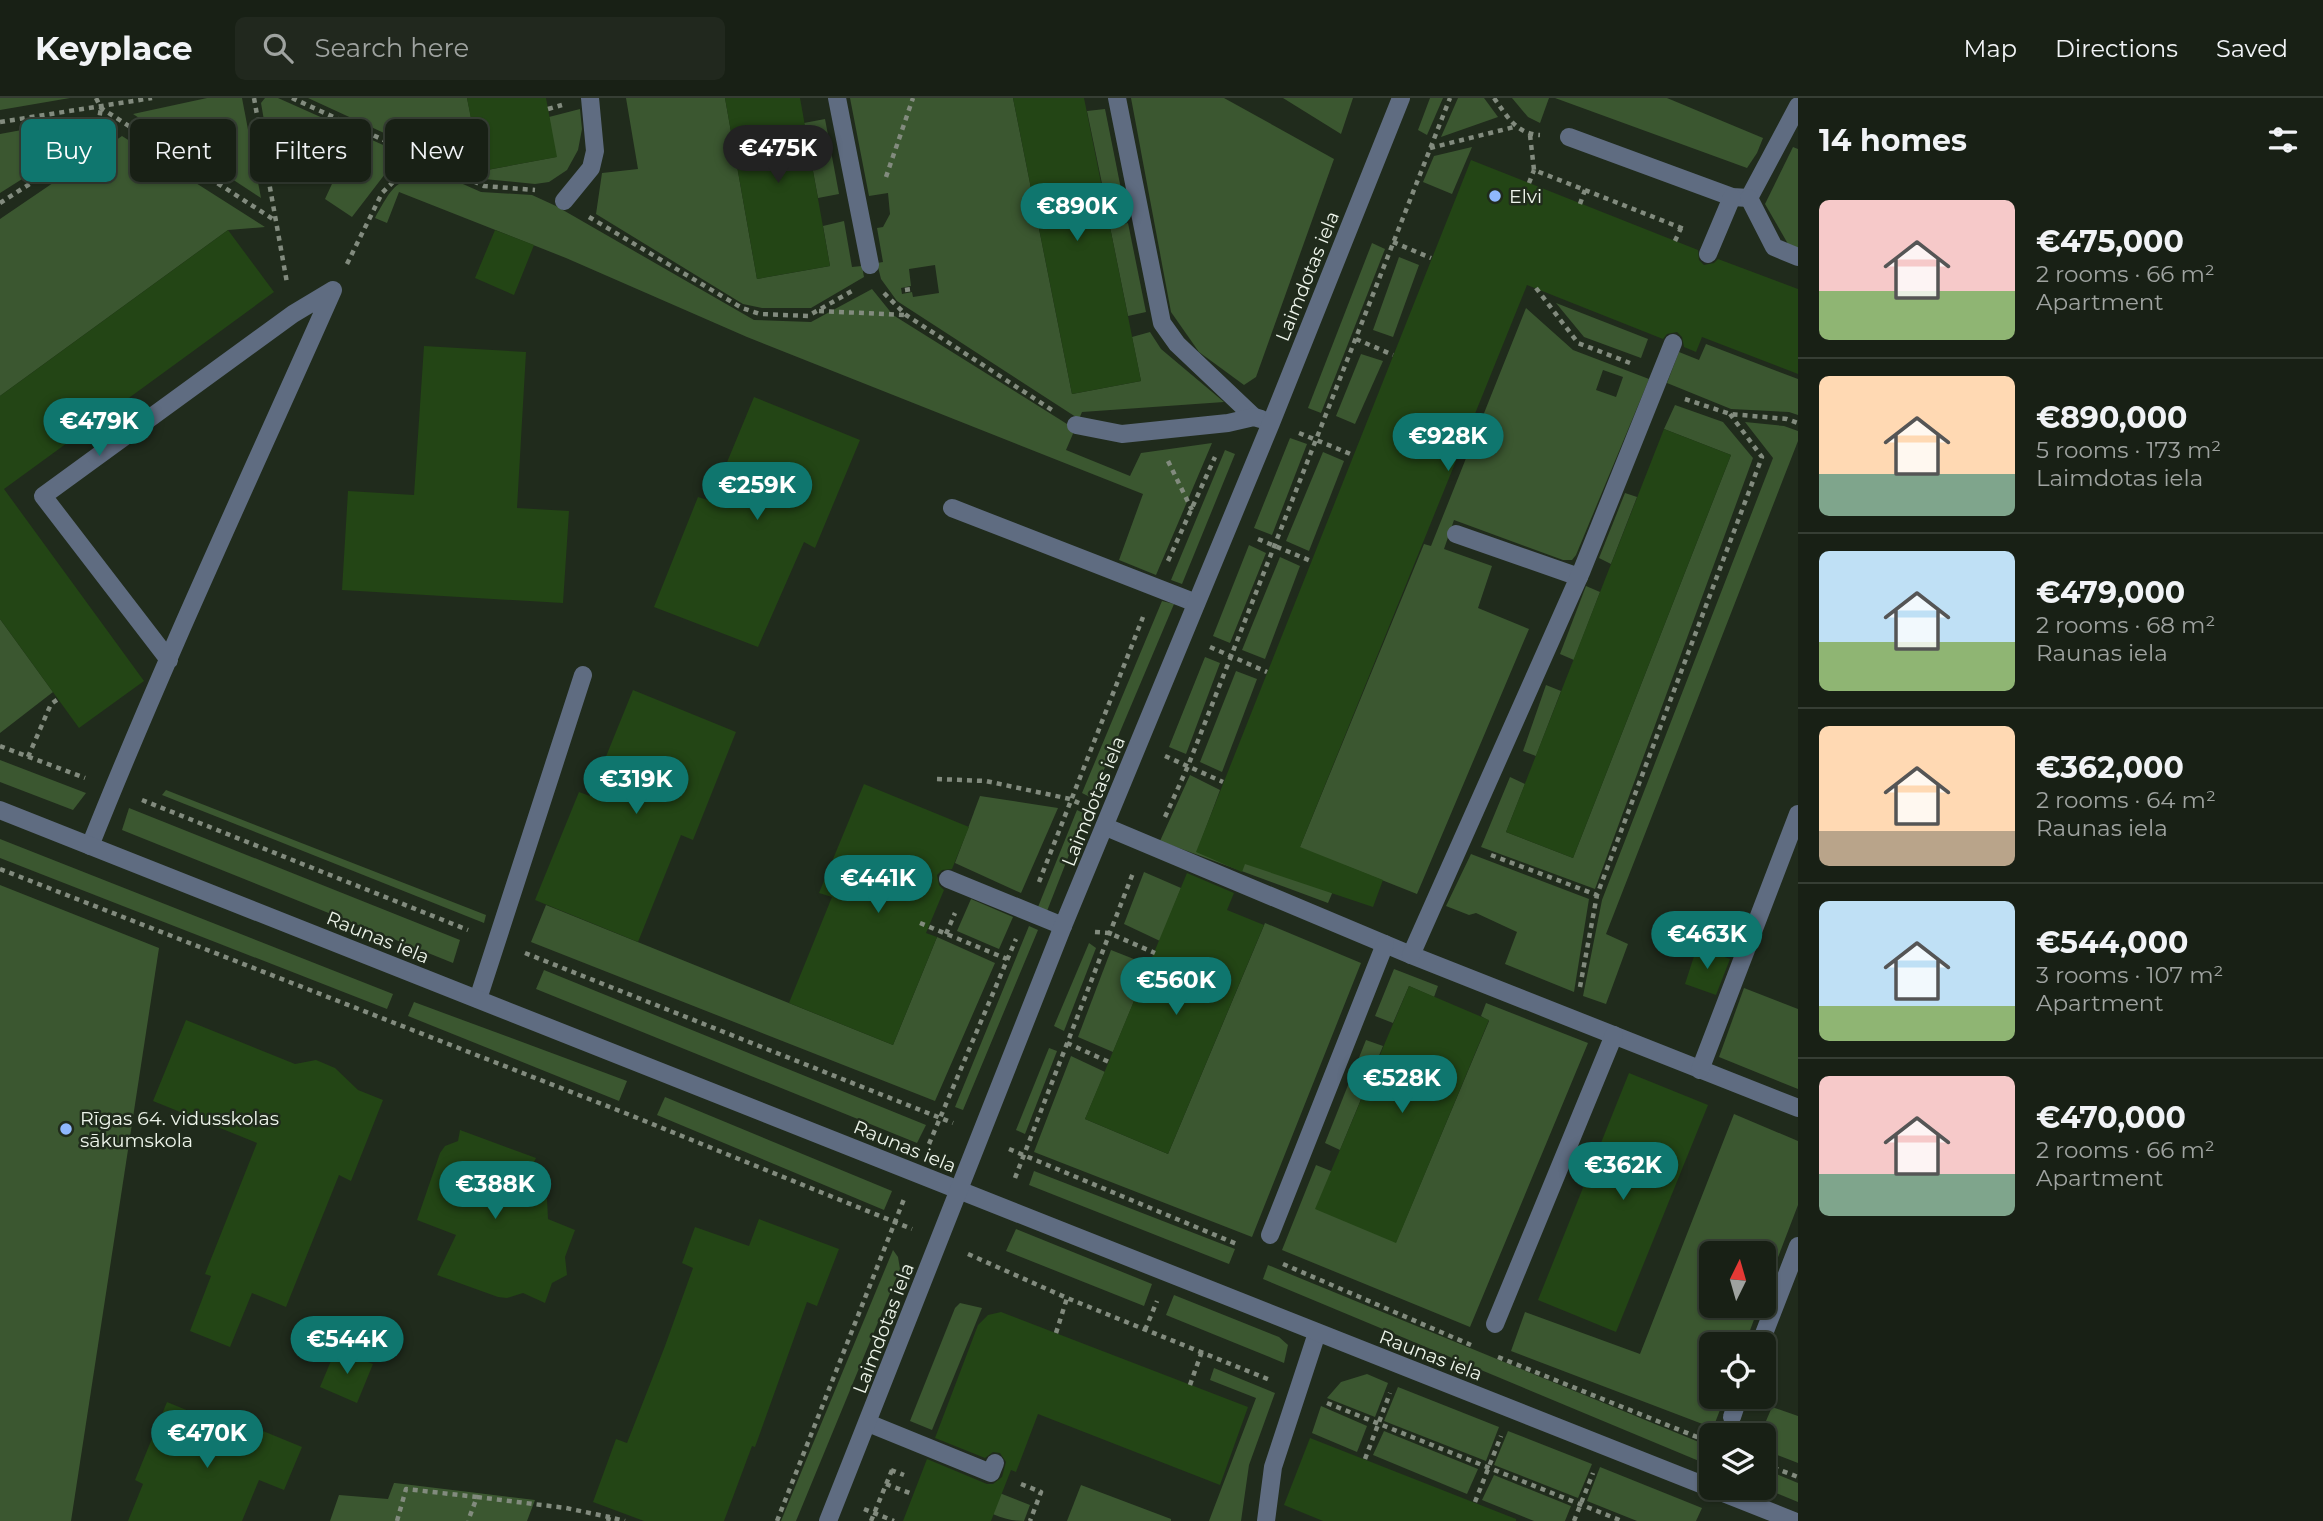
<!DOCTYPE html>
<html lang="en">
<head>
<meta charset="utf-8">
<style>
  body { margin:0; font-family:Montserrat,sans-serif; background:#21281e; color:#f1f3f6; height:100vh; display:flex; flex-direction:column; font-size:26px; white-space:nowrap }
  * { box-sizing:border-box; margin:0 }
  p { font-size:23px; color:#9fa3a0 }
  .icon { flex:none; width:38px; height:38px; fill:none; stroke:currentColor; stroke-width:2; stroke-linecap:round; stroke-linejoin:round }
  .map { position:relative; flex:1; overflow:hidden }
  .details { display:flex; flex-direction:column; background:#182015; width:525px }
  .details>* { flex:none }
  .top-card { position:absolute; left:21px; top:21px; width:665px; height:63px; display:flex; gap:14px }
  .needle { width:46px; rotate:5deg }
  .fabs { position:absolute; left:1699px; top:1143px; display:grid; gap:14px }
  .fabs a { display:grid; place-items:center; width:77px; height:77px; border-radius:10px; background:#182015; box-shadow:0 2px 5px #0004,0 0 0 2px #363e34; font-size:35px }
  .price { position:absolute; translate:-50% -60px; padding:0 16px; border-radius:24px; background:#0f766e; color:#fff; font-size:23px; line-height:46px; filter:drop-shadow(0 2px 4px #0008) }
  .price::after { content:''; position:absolute; left:50%; top:42px; width:21px; height:16px; margin-left:-10px; background:inherit; clip-path:polygon(0 0,100% 0,50% 100%) }
  .price.selected { background:#222; color:#fff }
  ul { padding:0; list-style:none }
  li { display:flex; align-items:center; gap:21px; height:175px; padding:0 21px }
  li+li { border-top:2px solid #363e34 }
  li span { display:grid; place-items:center; flex:none; width:196px; height:140px; border-radius:10px; color:#555 }
  li>.icon { margin-inline-start:auto }
  span .icon { width:84px; height:84px; fill:#fffc; stroke-width:1 }
  li b { font-size:30px }
  h2 { display:flex; justify-content:space-between; align-items:center; height:84px; padding:0 21px; font-size:30px }
  .tag { padding:0 24px; border-radius:10px; background:#182015; box-shadow:0 2px 5px #0004,0 0 0 2px #363e34; font-size:24px; line-height:63px }
  .tag.selected { background:#0f766e; color:#fff }
  header { display:flex; align-items:center; gap:42px; box-sizing:border-box; height:98px; padding:0 35px; background:#182015; border-bottom:2px solid #363e34 }
  header strong { font-size:33px }
  nav { display:flex; gap:38px; margin-inline-start:auto; font-size:24px }
  .search { width:490px; height:63px; background:#21281e; display:flex; align-items:center; gap:18px; box-sizing:border-box; padding:0 24px; border-radius:10px; color:#9fa3a0; font-size:26px }
  main { display:flex; flex:1; min-height:0 }
  .map>svg:first-child { display:block }
  .green { fill:#3b5730; fill-rule:evenodd }
  .building { fill:#234515 }
  .lines { fill:none; stroke-linecap:round; stroke-linejoin:round }
  .path { stroke:#828b7e; stroke-width:4.5; stroke-dasharray:5 5; stroke-linecap:butt }
  .lane { stroke:#5f6c81; stroke-width:18 }
  .street { stroke:#5f6c81; stroke-width:18 }
  .poi-dot { fill:#8fb8fd; stroke:#202b1c; stroke-width:2.5 }
  .labels { text-anchor:middle; stroke-width:5; stroke-linejoin:round; paint-order:stroke }
  .poi-label { font-size:19px; fill:#edf4ea; stroke:#202b1c; text-anchor:start }
  .street-label { font-size:19px; fill:#edf4ea; stroke:#202b1c }
</style>
</head>
<body>
<header>
<strong>Keyplace</strong>
<div class="search"><svg class="icon" aria-label="search" viewBox="0 0 24 24"><circle cx="10" cy="10" r="6"/><path d="M15 15l6 6"/></svg>Search here</div>
<nav><a>Map</a><a>Directions</a><a>Saved</a></nav>
</header>
<main>
<div class="map">
<svg width="1798" height="1423" viewBox="0 0 1798 1423">
  <rect width="100%" height="100%" fill="#202b1c"/>
  <g class="green">
    <polygon points="0,0 70,0 0,12"/>
    <polygon points="207,0 242,0 261,100 133,16"/>
    <polygon points="265,0 278,0 428,67 385,76 352,119 325,101 337,75 303,58 290,84 275,86 261,5"/>
    <polygon points="308,0 467,0 482,73 556,59 549,19 580,11 582,31 578,52 567,72 549,84 535,86 484,81"/>
    <polygon points="626,0 725,0 757,181 830,168 823,128 844,123 852,169 862,168 864,179 811,210 762,210 743,206 596,116 602,75 638,71"/>
    <path d="M 850,0 L 1013,0 L 1072,296 L 1141,283 L 1132,239 L 1150,234 L 1161,251 L 1224,304 L 1082,314 L 1079,321 L 897,203 L 881,181 L 877,165 L 883,164 L 877,130 L 883,129 L 890,116 L 888,95 L 869,98 ZM 935,167 L 939,195 L 913,199 L 912,194 L 902,196 L 901,190 L 911,188 L 909,171 Z"/>
    <polygon points="1131,0 1224,0 1334,61 1256,279 1244,287 1199,254 1171,214"/>
    <polygon points="1283,0 1353,0 1341,36"/>
    <polygon points="1430,0 1443,0 1427,37 1418,32"/>
    <polygon points="1458,0 1484,0 1498,19 1441,39"/>
    <polygon points="1512,0 1549,0 1540,25 1528,19"/>
    <polygon points="1555,0 1667,0 1763,40 1757,55 1747,70"/>
    <polygon points="1105,11 1122,96 1105,100 1087,13"/>
    <polygon points="92,19 87,40 0,95 0,36"/>
    <polygon points="825,21 839,96 818,100 804,25"/>
    <polygon points="122,38 265,129 228,132 0,298 0,121"/>
    <polygon points="1472,49 1452,96 1423,84 1434,58"/>
    <polygon points="1793,49 1798,51 1798,150 1788,146 1765,106"/>
    <path d="M 438,75 L 481,94 L 532,97 L 556,108 L 754,222 L 811,224 L 872,191 L 893,217 L 1075,331 L 1066,352 L 1130,378 L 1141,355 L 1212,345 L 1156,477 L 1119,462 L 1143,396 L 747,239 L 566,160 L 399,94 L 387,125 L 375,120 C 396,82 396,83 438,75 Z"/>
    <polygon points="1128,125 1146,214 1128,218 1110,129"/>
    <polygon points="1372,145 1385,151 1321,315 1308,310"/>
    <polygon points="1399,159 1419,167 1393,239 1373,232"/>
    <polygon points="1556,205 1648,241 1641,260 1584,239"/>
    <path d="M 1526,210 L 1573,252 L 1649,281 L 1576,457 L 1572,462 L 1563,462 L 1454,422 L 1444,451 L 1492,468 L 1478,510 L 1529,531 L 1417,796 L 1344,767 L 1328,805 L 1160,743 L 1190,677 L 1220,692 L 1201,743 L 1288,778 L 1424,446 L 1431,448 ZM 1603,272 L 1623,279 L 1616,299 L 1596,292 Z"/>
    <polygon points="1706,246 1798,281 1798,317 1789,314 1731,311 1667,285 1679,254 1699,262"/>
    <polygon points="1361,256 1383,263 1355,326 1336,318"/>
    <polygon points="1675,307 1723,324 1753,360 1595,791 1481,749 1510,679 1525,686 1506,734 1573,760 1731,357 1664,331"/>
    <polygon points="1745,324 1784,328 1798,333 1798,343 1606,836 1628,846 1606,906 1583,898 1602,802 1773,360"/>
    <polygon points="1290,340 1307,346 1272,437 1254,430"/>
    <polygon points="1225,352 1235,356 1182,486 1171,482"/>
    <polygon points="1323,354 1344,363 1309,453 1286,443"/>
    <polygon points="1625,395 1637,399 1611,466 1599,460"/>
    <polygon points="1249,447 1266,455 1230,545 1213,538"/>
    <polygon points="1280,459 1300,468 1265,561 1242,552"/>
    <polygon points="1586,488 1600,494 1574,562 1560,556"/>
    <polygon points="1162,503 1174,506 1092,700 1082,695"/>
    <polygon points="0,521 53,594 0,635"/>
    <polygon points="1205,559 1220,565 1186,656 1169,649"/>
    <polygon points="1236,573 1257,581 1222,674 1200,664"/>
    <polygon points="1546,587 1561,593 1536,658 1523,653"/>
    <polygon points="0,662 86,695 73,712 0,684"/>
    <polygon points="166,692 486,817 484,825 162,697"/>
    <polygon points="980,698 1058,710 1021,795 955,765"/>
    <polygon points="129,710 460,842 453,865 122,732"/>
    <polygon points="1077,712 1085,716 1047,813 1038,809"/>
    <polygon points="0,741 393,896 387,911 0,760"/>
    <polygon points="1471,756 1589,801 1574,894 1505,866 1517,834 1476,815 1469,817 1446,808"/>
    <polygon points="1144,774 1181,790 1160,843 1124,826"/>
    <polygon points="0,787 159,850 71,1423 0,1423"/>
    <polygon points="971,801 1013,819 999,851 957,833"/>
    <polygon points="546,807 893,947 937,839 995,865 935,1003 531,844"/>
    <polygon points="1265,825 1361,865 1252,1139 1034,1054 1071,958 1105,974 1085,1021 1168,1056"/>
    <polygon points="1029,828 1038,832 963,1012 955,1009"/>
    <polygon points="1089,845 1096,850 1064,933 1054,928"/>
    <polygon points="1111,852 1149,867 1113,954 1078,939"/>
    <polygon points="1394,871 1438,888 1434,899 1409,888 1393,925 1375,918"/>
    <polygon points="544,872 926,1027 917,1045 536,891"/>
    <polygon points="1744,890 1798,911 1798,991 1719,959"/>
    <polygon points="414,904 627,983 619,1003 408,918"/>
    <polygon points="1486,905 1588,945 1470,1229 1282,1152 1316,1067 1331,1073 1396,1144 1489,923 1481,918"/>
    <polygon points="1366,942 1383,948 1340,1052 1325,1045"/>
    <polygon points="1049,950 1057,953 1025,1036 1016,1032"/>
    <polygon points="665,999 892,1093 884,1112 657,1017"/>
    <polygon points="1734,1016 1798,1043 1798,1107 1764,1196 1764,1155 1712,1155 1712,1208 1759,1208 1745,1246 1712,1246 1712,1298 1725,1299 1713,1330 1511,1253 1525,1214 1640,1256"/>
    <polygon points="1034,1073 1235,1151 1229,1166 1029,1087"/>
    <polygon points="1016,1131 1152,1186 1144,1208 1006,1153"/>
    <polygon points="893,1152 898,1159 900,1171 796,1423 781,1423"/>
    <polygon points="1268,1167 1711,1349 1711,1368 1263,1181"/>
    <polygon points="1174,1197 1279,1239 1288,1247 1284,1265 1166,1217"/>
    <polygon points="960,1205 982,1210 932,1332 910,1323 955,1210"/>
    <polygon points="1214,1270 1275,1295 1249,1367 1241,1423 1209,1423 1256,1300 1210,1282"/>
    <polygon points="1367,1276 1388,1285 1375,1319 1327,1300 1341,1284"/>
    <polygon points="1398,1289 1499,1329 1486,1363 1384,1323"/>
    <polygon points="1321,1308 1367,1328 1357,1354 1312,1335"/>
    <polygon points="1772,1309 1798,1318 1798,1365 1764,1352 1764,1337 1760,1337"/>
    <polygon points="1384,1333 1478,1371 1467,1396 1373,1357"/>
    <polygon points="1508,1333 1592,1366 1578,1400 1494,1367"/>
    <polygon points="1600,1369 1702,1410 1696,1423 1637,1423 1587,1403"/>
    <path d="M 936,1370 L 1030,1407 L 1024,1423 C 986,1423 962,1394 936,1370 Z"/>
    <polygon points="1764,1371 1798,1385 1798,1404 1764,1390"/>
    <polygon points="1494,1377 1571,1408 1565,1423 1534,1423 1482,1402"/>
    <polygon points="394,1385 395,1385 535,1402 527,1423 330,1423 339,1397 388,1401"/>
    <polygon points="1081,1387 1171,1421 1171,1423 1067,1423"/>
  </g>
  <g class="building">
    <polygon points="467,0 546,0 557,59 481,73"/>
    <polygon points="725,0 800,0 830,168 757,181"/>
    <polygon points="1013,0 1084,0 1141,283 1072,296"/>
    <polygon points="1471,62 1698,152 1699,162 1704,167 1714,165 1718,161 1798,191 1798,276 1702,239 1696,254 1684,249 1682,239 1677,234 1667,236 1663,241 1527,187 1300,749 1383,782 1373,809 1245,766 1242,774 1196,754"/>
    <polygon points="228,132 274,194 4,391 144,583 79,630 0,521 0,298"/>
    <polygon points="495,132 534,147 514,197 475,180"/>
    <polygon points="424,248 526,254 517,410 569,413 563,505 342,492 348,393 414,397"/>
    <polygon points="754,299 860,342 815,450 804,444 758,549 654,509 698,399 711,403"/>
    <polygon points="1664,331 1731,357 1573,760 1506,734"/>
    <polygon points="633,592 736,634 693,742 681,737 638,844 535,802 579,694 590,698"/>
    <polygon points="864,686 969,729 952,771 942,772 937,777 939,787 944,792 926,835 937,839 893,947 789,905 832,799 819,795"/>
    <polygon points="1187,775 1234,795 1227,812 1264,827 1168,1056 1085,1021"/>
    <polygon points="1697,849 1730,861 1716,897 1685,886"/>
    <polygon points="1409,888 1489,922 1396,1145 1315,1111"/>
    <polygon points="186,922 295,966 316,962 335,970 358,992 383,1002 351,1083 339,1077 286,1209 252,1195 230,1249 190,1233 211,1178 205,1176 257,1045 153,1003"/>
    <polygon points="1629,975 1708,1007 1616,1234 1538,1202"/>
    <polygon points="460,1032 536,1060 529,1075 547,1101 548,1121 575,1132 565,1159 567,1177 552,1185 545,1205 523,1195 507,1200 498,1199 437,1177 456,1137 417,1122 440,1055 445,1048 458,1043"/>
    <polygon points="759,1121 839,1151 817,1208 807,1204 755,1349 752,1348 724,1423 644,1423 593,1404 616,1341 627,1345 665,1248 693,1170 682,1165 695,1129 749,1148"/>
    <polygon points="1001,1214 1248,1309 1220,1387 1038,1316 1016,1374 1011,1372 991,1423 903,1423 927,1361 987,1386 993,1386 1002,1379 1006,1364 1000,1355 993,1354 985,1360 935,1340 978,1227 988,1217"/>
    <polygon points="336,1251 373,1266 357,1305 320,1289"/>
    <polygon points="167,1304 259,1342 263,1333 302,1349 284,1392 259,1382 242,1423 128,1423 143,1386 135,1382"/>
    <polygon points="1310,1340 1516,1421 1516,1423 1323,1423 1301,1414 1284,1407"/>
  </g>
  <g class="lines">
    <g class="path">
      <polyline points="96,0 101,10 276,123"/>
      <polyline points="254,0 287,185"/>
      <polyline points="292,0 484,88 535,92"/>
      <path d="M 1494,0 C 1507,18 1516,36 1540,37"/>
      <polyline points="548,11 562,7"/>
      <polyline points="0,24 152,0"/>
      <polyline points="1530,37 1534,72 1684,131"/>
      <polyline points="1430,50 1514,29"/>
      <polyline points="886,79 913,0"/>
      <polyline points="1529,85 1534,72"/>
      <polyline points="0,105 95,44 101,10"/>
      <polyline points="1580,106 1585,92"/>
      <polyline points="589,119 742,210 760,216 808,218 852,193"/>
      <polyline points="1675,143 1681,130"/>
      <polyline points="1393,144 1431,160"/>
      <polyline points="347,166 382,95 397,80 444,70"/>
      <polyline points="1536,190 1578,245 1630,265"/>
      <polyline points="905,192 912,191"/>
      <polyline points="884,195 906,217 1052,312"/>
      <polyline points="819,213 905,217"/>
      <polyline points="1356,241 1393,257"/>
      <polyline points="1685,301 1730,316 1787,321 1798,325"/>
      <polyline points="1299,335 1353,357"/>
      <polyline points="1168,363 1192,412"/>
      <polyline points="1258,441 1311,463"/>
      <polyline points="1168,463 1215,359"/>
      <polyline points="1210,549 1267,574"/>
      <polyline points="0,648 85,680"/>
      <polyline points="1165,658 1223,684"/>
      <polyline points="28,659 51,606 58,601"/>
      <polyline points="937,681 986,683 1070,701 1081,706"/>
      <polyline points="142,702 468,832"/>
      <polyline points="1165,719 1188,668 1450,0"/>
      <polyline points="1491,757 1597,797 1762,359 1730,316"/>
      <polyline points="0,771 625,1015 912,1131"/>
      <polyline points="1039,784 1143,519"/>
      <polyline points="920,825 1007,861"/>
      <polyline points="1095,834 1109,835 1155,855"/>
      <polyline points="946,836 955,815"/>
      <polyline points="525,855 953,1025"/>
      <polyline points="1580,889 1597,797"/>
      <polyline points="1067,945 1109,964"/>
      <polyline points="929,1046 1016,841"/>
      <polyline points="1009,1051 1239,1147"/>
      <polyline points="1015,1080 1133,775"/>
      <polyline points="968,1156 1067,1200 1270,1282"/>
      <polyline points="1283,1166 1471,1247"/>
      <polyline points="1145,1232 1157,1203"/>
      <polyline points="1056,1235 1067,1200"/>
      <polyline points="1498,1259 1712,1345"/>
      <polyline points="1190,1287 1202,1253"/>
      <polyline points="1327,1305 1622,1423"/>
      <polyline points="1365,1361 1390,1295"/>
      <polyline points="1764,1366 1798,1379"/>
      <polyline points="891,1372 904,1377"/>
      <polyline points="886,1386 912,1396"/>
      <polyline points="1021,1386 1041,1394 1030,1423"/>
      <polyline points="477,1399 566,1410 609,1419"/>
      <polyline points="1475,1404 1501,1338"/>
      <polyline points="864,1411 894,1423"/>
      <polyline points="397,1423 406,1391 477,1399 468,1423"/>
      <polyline points="608,1423 609,1419 625,1423"/>
      <polyline points="777,1423 904,1101"/>
      <polyline points="871,1423 892,1372"/>
      <polyline points="1574,1423 1593,1375"/>
    </g>
    <g class="lane">
      <polyline points="837,0 870,167"/>
      <polyline points="1117,0 1162,225 1177,246 1254,319"/>
      <polyline points="1569,39 1732,99 1749,100 1798,8"/>
      <polyline points="1749,100 1774,149 1798,159"/>
      <polyline points="564,103 591,70 595,53 590,0"/>
      <polyline points="1708,156 1732,99"/>
      <polyline points="1076,327 1122,336 1228,325 1254,319 1261,321"/>
      <polyline points="952,410 1196,505"/>
      <polyline points="1456,436 1579,479"/>
      <polyline points="1106,729 1411,857 1798,1010"/>
      <path d="M 90,748 C 165,560 251,377 333,192 L 293,216 L 43,398 L 169,562"/>
      <polyline points="948,781 1063,828"/>
      <polyline points="1411,857 1582,472 1673,245"/>
      <polyline points="478,901 583,577"/>
      <polyline points="1700,972 1798,716"/>
      <polyline points="1270,1137 1385,846"/>
      <polyline points="1495,1226 1614,937"/>
      <polyline points="1760,1246 1798,1148"/>
      <polyline points="1732,1319 1739,1298"/>
      <polyline points="868,1325 991,1375 995,1365"/>
      <polyline points="1266,1423 1273,1369 1317,1235"/>
    </g>
    <g class="street">
      <polyline points="0,712 1794,1423"/>
      <polyline points="828,1423 1063,828 1271,325 1401,0"/>
    </g>
  </g>
  <g class="poi-dot">
    <circle cx="1495" cy="98" r="7"/>
    <circle cx="66" cy="1031" r="7"/>
  </g>
  <g class="labels">
    <g class="poi-label">
      <text x="1509" y="105">Elvi</text>
      <text x="80" y="1027">Rīgas 64. vidusskolas<tspan x="80" dy="22">sākumskola</tspan></text>
    </g>
    <g class="street-label">
      <text transform="translate(1307 178) rotate(-68)" y="7">Laimdotas iela</text>
      <text transform="translate(1093 703) rotate(-68)" y="7">Laimdotas iela</text>
      <text transform="translate(378 839) rotate(22)" y="7">Raunas iela</text>
      <text transform="translate(905 1048) rotate(22)" y="7">Raunas iela</text>
      <text transform="translate(883 1230) rotate(-69)" y="7">Laimdotas iela</text>
      <text transform="translate(1431 1257) rotate(21)" y="7">Raunas iela</text>
    </g>
  </g>
</svg>
<div class="fabs">
<a><svg class="needle" viewBox="-14 -14 28 28"><path d="M0-13l5 13h-10z" fill="#e53935"/><path d="M0 13l5-13h-10z" fill="#9fa3a0"/></svg></a>
<a><svg class="icon" aria-label="locate" viewBox="0 0 24 24"><circle cx="12" cy="12" r="6"/><path d="M12 2v4M12 18v4M2 12h4M18 12h4"/></svg></a>
<a><svg class="icon" aria-label="layers" viewBox="0 0 24 24"><path d="M12 4l9 5-9 5-9-5zM3 14l9 5 9-5"/></svg></a>
</div>
<b class="price selected" style="left:778px;top:87px">€475K</b>
<b class="price" style="left:1077px;top:145px">€890K</b>
<b class="price" style="left:99px;top:360px">€479K</b>
<b class="price" style="left:1448px;top:375px">€928K</b>
<b class="price" style="left:757px;top:424px">€259K</b>
<b class="price" style="left:636px;top:718px">€319K</b>
<b class="price" style="left:878px;top:817px">€441K</b>
<b class="price" style="left:1707px;top:873px">€463K</b>
<b class="price" style="left:1176px;top:919px">€560K</b>
<b class="price" style="left:1402px;top:1017px">€528K</b>
<b class="price" style="left:1623px;top:1104px">€362K</b>
<b class="price" style="left:495px;top:1123px">€388K</b>
<b class="price" style="left:347px;top:1278px">€544K</b>
<b class="price" style="left:207px;top:1372px">€470K</b>
<div class="top-card">
<a class="tag selected">Buy</a>
<a class="tag">Rent</a>
<a class="tag">Filters</a>
<a class="tag">New</a>
</div>
</div>
<section class="details">
<h2>14 homes<svg class="icon" aria-label="filters" viewBox="0 0 24 24"><path d="M4 7h16M4 17h16"/><circle cx="9" cy="7" r="2"/><circle cx="15" cy="17" r="2"/></svg></h2>
<ul>
<li><span style="background:linear-gradient(#f6c9c9 65%,#8fb573 0)"><svg class="icon" aria-label="home" viewBox="0 0 24 24"><path d="M3 11l9-7 9 7M6 9v11h12V9"/></svg></span><div><b>€475,000</b><p>2 rooms · 66 m²</p><p>Apartment</p></div></li>
<li><span style="background:linear-gradient(#ffd9b3 70%,#7fa58c 0)"><svg class="icon" aria-label="home" viewBox="0 0 24 24"><path d="M3 11l9-7 9 7M6 9v11h12V9"/></svg></span><div><b>€890,000</b><p>5 rooms · 173 m²</p><p>Laimdotas iela</p></div></li>
<li><span style="background:linear-gradient(#bfe0f5 65%,#8fb573 0)"><svg class="icon" aria-label="home" viewBox="0 0 24 24"><path d="M3 11l9-7 9 7M6 9v11h12V9"/></svg></span><div><b>€479,000</b><p>2 rooms · 68 m²</p><p>Raunas iela</p></div></li>
<li><span style="background:linear-gradient(#ffd9b3 75%,#b9a48a 0)"><svg class="icon" aria-label="home" viewBox="0 0 24 24"><path d="M3 11l9-7 9 7M6 9v11h12V9"/></svg></span><div><b>€362,000</b><p>2 rooms · 64 m²</p><p>Raunas iela</p></div></li>
<li><span style="background:linear-gradient(#bfe0f5 75%,#8fb573 0)"><svg class="icon" aria-label="home" viewBox="0 0 24 24"><path d="M3 11l9-7 9 7M6 9v11h12V9"/></svg></span><div><b>€544,000</b><p>3 rooms · 107 m²</p><p>Apartment</p></div></li>
<li><span style="background:linear-gradient(#f6c9c9 70%,#7fa58c 0)"><svg class="icon" aria-label="home" viewBox="0 0 24 24"><path d="M3 11l9-7 9 7M6 9v11h12V9"/></svg></span><div><b>€470,000</b><p>2 rooms · 66 m²</p><p>Apartment</p></div></li>
</ul>
</section>
</main>
</body>
</html>
